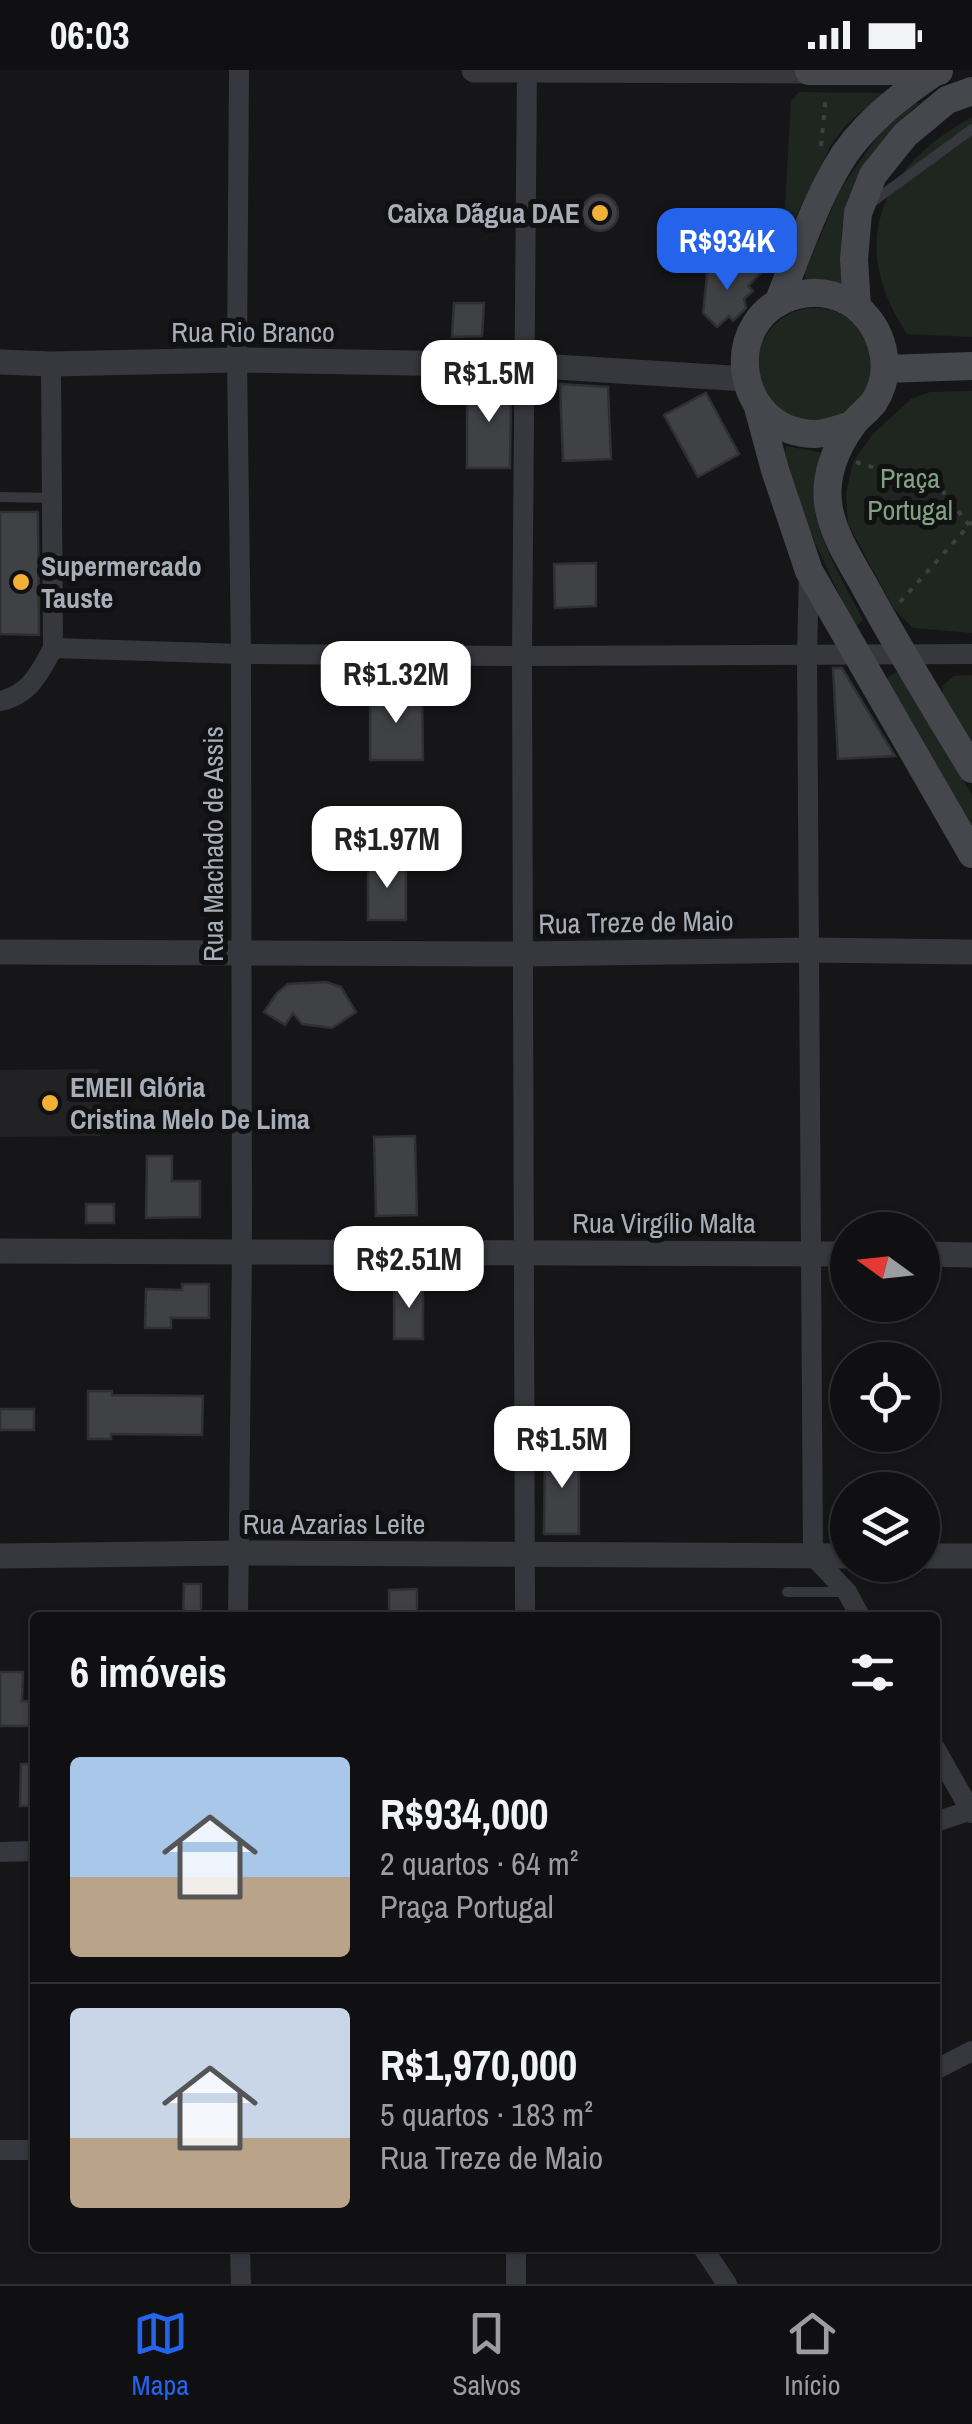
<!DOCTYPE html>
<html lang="pt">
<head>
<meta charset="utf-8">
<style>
  body { margin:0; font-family:"Archivo Narrow",sans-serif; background:#1e1e20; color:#f1f3f6; height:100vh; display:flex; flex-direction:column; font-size:38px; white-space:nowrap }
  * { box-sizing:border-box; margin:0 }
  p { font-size:32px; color:#9c9d9f }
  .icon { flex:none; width:55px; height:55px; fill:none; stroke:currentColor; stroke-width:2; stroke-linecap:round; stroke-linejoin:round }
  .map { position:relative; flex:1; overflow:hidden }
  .side { position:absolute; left:30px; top:1542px; width:910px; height:640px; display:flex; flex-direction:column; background:#101012; border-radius:10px; box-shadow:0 2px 8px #0004,0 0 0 2px #303032 }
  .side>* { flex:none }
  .needle { width:65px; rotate:285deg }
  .tools { position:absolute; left:830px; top:1142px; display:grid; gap:20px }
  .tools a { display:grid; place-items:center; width:110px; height:110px; border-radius:50%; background:#101012; box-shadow:0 2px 8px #0004,0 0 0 2px #303032; font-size:50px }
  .price { position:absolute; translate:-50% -85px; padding:0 22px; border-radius:20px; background:#fff; color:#222; font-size:32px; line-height:65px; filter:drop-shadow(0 2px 5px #0008) }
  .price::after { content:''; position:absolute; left:50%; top:60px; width:30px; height:22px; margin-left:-15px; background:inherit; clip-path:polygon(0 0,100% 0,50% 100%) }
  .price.selected { background:#2563eb; color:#fff }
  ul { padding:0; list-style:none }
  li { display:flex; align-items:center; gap:30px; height:250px; padding:0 40px }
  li+li { border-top:2px solid #303032 }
  li span { display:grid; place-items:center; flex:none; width:280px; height:200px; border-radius:10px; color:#555 }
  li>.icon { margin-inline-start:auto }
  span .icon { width:120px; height:120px; fill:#fffc; stroke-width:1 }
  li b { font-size:42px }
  h2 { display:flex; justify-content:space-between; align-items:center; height:120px; padding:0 40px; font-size:42px }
  .status { display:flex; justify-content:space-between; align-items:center; height:70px; padding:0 50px; background:#101012; direction:ltr }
  .status svg { height:28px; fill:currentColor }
  .tabs { display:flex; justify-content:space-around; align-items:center; height:140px; border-top:2px solid #303032; background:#101012; font-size:28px; color:#9c9d9f }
  .tabs a { display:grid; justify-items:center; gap:5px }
  .tabs .selected { color:#2563eb }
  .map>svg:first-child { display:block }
  .built { fill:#222225 }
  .green { fill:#1e261f }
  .building { fill:#404145; stroke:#303034; stroke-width:2.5 }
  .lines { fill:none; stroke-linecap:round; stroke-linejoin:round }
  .path { stroke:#3d3f44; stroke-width:4; stroke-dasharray:5 8; stroke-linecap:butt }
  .service { stroke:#37383d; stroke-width:10 }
  .minor { stroke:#37383d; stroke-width:20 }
  .tertiary { stroke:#37383d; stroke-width:25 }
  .secondary { stroke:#45474d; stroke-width:28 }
  .poi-dot { fill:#f2b134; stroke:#111113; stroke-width:4 }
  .labels { text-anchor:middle; stroke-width:10; stroke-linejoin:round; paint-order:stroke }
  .poi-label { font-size:28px; font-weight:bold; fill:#a8adb8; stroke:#111113; text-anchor:start }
  .street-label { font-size:28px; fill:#a8adb8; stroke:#111113 }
  .park-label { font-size:28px; fill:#7fa381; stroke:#111113 }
</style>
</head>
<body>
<div class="status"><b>06:03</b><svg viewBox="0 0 49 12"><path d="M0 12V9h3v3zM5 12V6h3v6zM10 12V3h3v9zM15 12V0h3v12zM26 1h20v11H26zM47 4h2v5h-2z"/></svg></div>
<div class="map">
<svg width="972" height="2214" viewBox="0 0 972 2214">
  <rect width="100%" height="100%" fill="#161618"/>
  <polygon class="built" points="99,999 100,1066 0,1067 0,1000"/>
  <g class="green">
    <polygon points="799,22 883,23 847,54 832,73 792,154 784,153 791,31"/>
    <path d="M 920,33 C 884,63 847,111 842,159 C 840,178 843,196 845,215 L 822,209 L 806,209 L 805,202 L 840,120 L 881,61 L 906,34 Z"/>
    <path d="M 972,47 L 972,267 L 907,264 C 846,172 881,97 972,47 Z"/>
    <circle cx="815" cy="295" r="57"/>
    <polygon points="972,321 972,563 913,558 894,539 848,454 846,424 853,392 873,364 911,329 930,322"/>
    <path d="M 786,376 L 824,383 C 820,398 814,415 814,431 C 814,464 848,520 863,550 L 855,557 C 839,522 779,407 786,376 Z"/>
    <polygon points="898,602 972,725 972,757 887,615 888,607"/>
    <polygon points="972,605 972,675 943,626 942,616 954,606"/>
  </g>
  <g class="building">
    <circle cx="600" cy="143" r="18"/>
    <polygon points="708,196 763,201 748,216 753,221 744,229 746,238 733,251 729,246 717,257 703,243"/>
    <polygon points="454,233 484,233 482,266 452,267"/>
    <polygon points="467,313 511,313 510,398 467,398"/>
    <polygon points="560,314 608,317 611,389 563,391"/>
    <polygon points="706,323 739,384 698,407 664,345"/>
    <polygon points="0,442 38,442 39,565 0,564"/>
    <polygon points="596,493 596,536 555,538 554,494"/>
    <polygon points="833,598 842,598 895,686 838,689"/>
    <polygon points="422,621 423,690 370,690 370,622"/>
    <polygon points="406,791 406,850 368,850 368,792"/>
    <polygon points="326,912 341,917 356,942 332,958 302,954 293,943 285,955 264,942 277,923 288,914"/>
    <polygon points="415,1066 417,1145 376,1146 374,1067"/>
    <polygon points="147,1086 172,1086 172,1111 200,1111 200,1147 146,1148"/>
    <rect x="86" y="1134" width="28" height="19"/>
    <polygon points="423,1213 423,1269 394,1269 394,1214"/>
    <polygon points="182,1214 209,1214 209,1248 171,1248 171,1258 145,1258 146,1219 182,1220"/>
    <polygon points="88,1321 112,1321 112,1325 203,1326 202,1365 111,1364 111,1369 88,1369"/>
    <rect x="0" y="1339" width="34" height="21"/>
    <polygon points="545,1377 579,1377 579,1464 544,1464"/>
    <polygon points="184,1514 201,1514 201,1548 183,1548"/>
    <polygon points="417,1519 417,1548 389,1548 389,1520"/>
    <polygon points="0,1602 23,1602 22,1631 33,1631 33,1656 0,1656"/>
    <polygon points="21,1694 35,1694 35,1736 20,1736"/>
  </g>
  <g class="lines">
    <g class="path">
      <polyline points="821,76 826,25"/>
      <polyline points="856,392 941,419 969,455"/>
      <polyline points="900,532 972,452"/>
    </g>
    <g class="service">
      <polyline points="871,133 972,59"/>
      <polyline points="0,427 53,428"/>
      <polyline points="787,1522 846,1522"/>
    </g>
    <g class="minor">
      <polyline points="809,503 807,584 813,1486 847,1522 861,1548"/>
      <polyline points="53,578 241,584 522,586 972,584"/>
      <path d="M 0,631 C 29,625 40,603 53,578 L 51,294"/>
      <polyline points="238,1548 242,1180 241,584 237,290 239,0"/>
      <polyline points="525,1548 522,586 527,0"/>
      <polyline points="935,1678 972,1743"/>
      <polyline points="935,1752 972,1740"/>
      <polyline points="0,1782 35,1781"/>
      <polyline points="935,2000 972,1981"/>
      <polyline points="0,2080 35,2080"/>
      <polyline points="240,2178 241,2214"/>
      <polyline points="516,2178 516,2214"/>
      <polyline points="703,2178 727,2214"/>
    </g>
    <g class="tertiary">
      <polyline points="474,0 809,1"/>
      <polyline points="0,292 51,294 237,290 524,295 746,309"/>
      <polyline points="0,882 523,884 809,880 972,882"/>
      <polyline points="0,1181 848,1184"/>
      <polyline points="922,1184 972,1185"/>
      <polyline points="0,1486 238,1483 848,1486"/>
      <polyline points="922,1486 972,1486"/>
    </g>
    <g class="secondary">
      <polyline points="809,1 939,1"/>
      <path d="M 778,233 C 796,188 812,140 836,98 C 858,58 898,27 935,2"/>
      <polyline points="857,237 854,189 858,143 873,105 905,65 947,30 972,21"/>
      <polyline points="885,299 972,296"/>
      <polyline points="758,337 775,400 809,501 972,784"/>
      <path d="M 852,355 C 840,358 827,364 815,364 C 732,363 718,244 798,225 C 820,219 846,226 862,242 C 885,265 893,303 874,332 C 868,340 859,346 853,354 C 835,378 823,409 829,439 C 834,466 851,492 864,515 C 898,578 935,638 972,699"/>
    </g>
  </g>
  <g class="poi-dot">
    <circle cx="600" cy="143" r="10"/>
    <circle cx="21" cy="512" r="10"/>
    <circle cx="50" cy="1033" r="10"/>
  </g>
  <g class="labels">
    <g class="poi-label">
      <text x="580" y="153" text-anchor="end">Caixa D´água DAE</text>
      <text x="41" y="506">Supermercado<tspan x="41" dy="32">Tauste</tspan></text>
      <text x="70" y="1027">EMEII Glória<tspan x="70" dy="32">Cristina Melo De Lima</tspan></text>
    </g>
    <g class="street-label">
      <text x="253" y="272">Rua Rio Branco</text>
      <text transform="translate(213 774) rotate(-90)" y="10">Rua Machado de Assis</text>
      <text transform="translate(636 852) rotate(-1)" y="10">Rua Treze de Maio</text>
      <text x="664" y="1163">Rua Virgílio Malta</text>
      <text x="334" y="1464">Rua Azarias Leite</text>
    </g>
    <g class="park-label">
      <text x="910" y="418">Praça<tspan x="910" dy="32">Portugal</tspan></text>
    </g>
  </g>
</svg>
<div class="tools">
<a><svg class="needle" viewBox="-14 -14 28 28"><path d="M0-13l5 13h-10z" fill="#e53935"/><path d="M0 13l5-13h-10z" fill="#9c9d9f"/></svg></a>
<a><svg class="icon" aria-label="locate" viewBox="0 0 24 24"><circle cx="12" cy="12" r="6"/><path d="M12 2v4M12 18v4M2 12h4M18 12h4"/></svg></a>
<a><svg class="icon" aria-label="layers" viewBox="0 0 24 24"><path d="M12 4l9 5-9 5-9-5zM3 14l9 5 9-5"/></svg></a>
</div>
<b class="price selected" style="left:727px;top:223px">R$934K</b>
<b class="price" style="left:489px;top:355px">R$1.5M</b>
<b class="price" style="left:396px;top:656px">R$1.32M</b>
<b class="price" style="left:387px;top:821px">R$1.97M</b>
<b class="price" style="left:409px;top:1241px">R$2.51M</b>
<b class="price" style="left:562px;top:1421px">R$1.5M</b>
<section class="side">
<h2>6 imóveis<svg class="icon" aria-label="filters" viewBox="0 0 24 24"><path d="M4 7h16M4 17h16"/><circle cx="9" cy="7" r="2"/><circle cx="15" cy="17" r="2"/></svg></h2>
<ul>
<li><span style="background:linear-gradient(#a9c7e8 60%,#b9a48a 0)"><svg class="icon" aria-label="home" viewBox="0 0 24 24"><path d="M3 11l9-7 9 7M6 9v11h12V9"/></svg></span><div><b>R$934,000</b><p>2 quartos · 64 m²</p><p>Praça Portugal</p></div></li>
<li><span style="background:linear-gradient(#c9d6e8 65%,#b9a48a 0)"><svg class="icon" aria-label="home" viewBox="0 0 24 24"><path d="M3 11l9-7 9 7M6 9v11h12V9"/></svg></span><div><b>R$1,970,000</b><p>5 quartos · 183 m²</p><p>Rua Treze de Maio</p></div></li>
</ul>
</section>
</div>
<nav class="tabs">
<a class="selected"><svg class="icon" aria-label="map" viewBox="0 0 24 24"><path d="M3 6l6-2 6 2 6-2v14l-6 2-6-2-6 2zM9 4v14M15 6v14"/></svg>Mapa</a>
<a><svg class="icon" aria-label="saved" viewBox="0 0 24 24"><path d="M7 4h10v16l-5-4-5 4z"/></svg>Salvos</a>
<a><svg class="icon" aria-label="home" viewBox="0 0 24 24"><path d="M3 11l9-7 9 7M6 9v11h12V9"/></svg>Início</a>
</nav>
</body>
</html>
